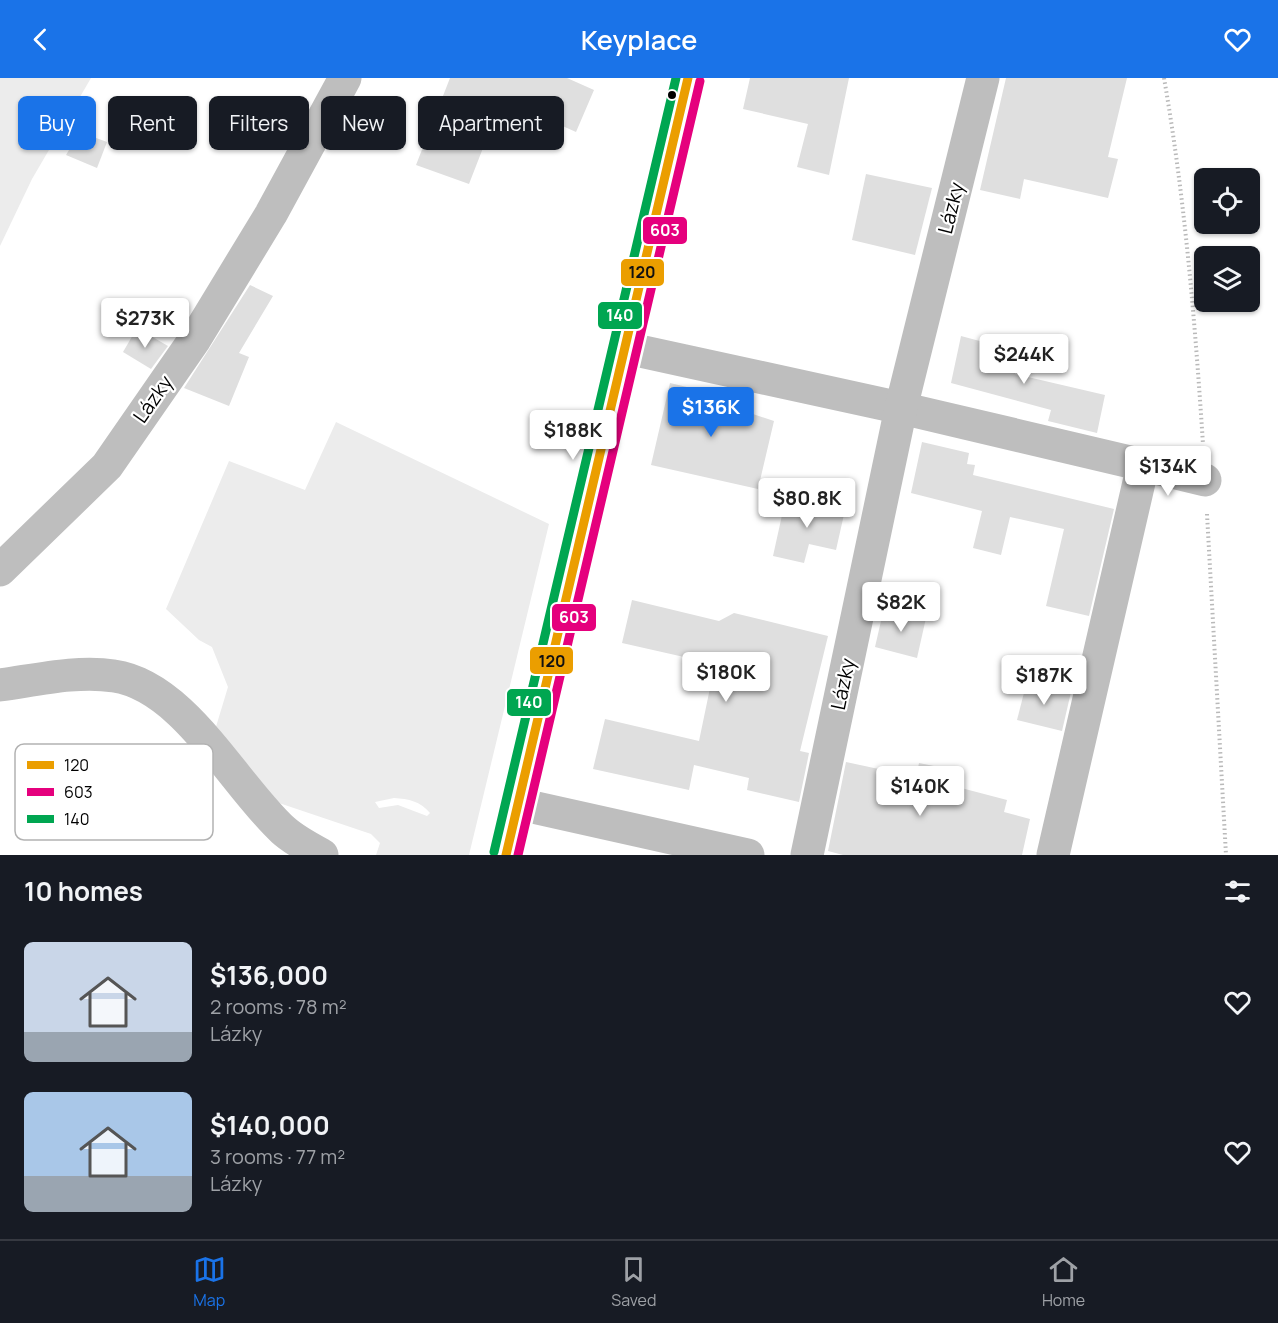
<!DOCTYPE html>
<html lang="en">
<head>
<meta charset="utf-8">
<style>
  body { margin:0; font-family:Manrope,sans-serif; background:#20242c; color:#f1f3f6; height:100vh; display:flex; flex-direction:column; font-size:22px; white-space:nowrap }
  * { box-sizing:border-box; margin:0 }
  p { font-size:20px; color:#9ea1a6 }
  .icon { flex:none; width:33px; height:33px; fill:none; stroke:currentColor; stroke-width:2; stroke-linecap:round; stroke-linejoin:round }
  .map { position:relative; height:777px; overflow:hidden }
  .drawer { display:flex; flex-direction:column; background:#171b24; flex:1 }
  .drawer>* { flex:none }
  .top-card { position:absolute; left:18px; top:18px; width:600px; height:54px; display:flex; gap:12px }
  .fabs { position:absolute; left:1194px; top:90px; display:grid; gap:12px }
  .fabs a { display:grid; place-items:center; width:66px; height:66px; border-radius:9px; background:#171b24; box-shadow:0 2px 4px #0004; font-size:30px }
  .price { position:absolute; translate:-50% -51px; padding:0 14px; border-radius:6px; background:#fff; color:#222; font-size:20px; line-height:39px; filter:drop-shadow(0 2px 3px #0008) }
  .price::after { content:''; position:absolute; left:50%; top:36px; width:18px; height:14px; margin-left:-9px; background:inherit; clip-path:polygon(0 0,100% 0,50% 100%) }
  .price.on { background:#1a73e8; color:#fff }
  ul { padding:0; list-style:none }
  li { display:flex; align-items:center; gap:18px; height:150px; padding:0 24px }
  li span { display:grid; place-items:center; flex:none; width:168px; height:120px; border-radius:9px; color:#555 }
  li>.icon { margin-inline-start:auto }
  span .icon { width:72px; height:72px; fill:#fffc; stroke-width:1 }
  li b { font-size:26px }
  h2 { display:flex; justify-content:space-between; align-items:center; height:72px; padding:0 24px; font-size:26px }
  .chip { padding:0 21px; border-radius:9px; background:#171b24; box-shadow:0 2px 4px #0004; font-size:21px; line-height:54px }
  .chip.on { background:#1a73e8; color:#fff }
  header { display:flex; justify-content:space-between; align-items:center; height:78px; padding:0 24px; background:#1a73e8; color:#fff; font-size:27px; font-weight:600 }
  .menu { display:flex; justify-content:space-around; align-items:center; height:84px; border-top:2px solid #363941; background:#171b24; font-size:16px; color:#9ea1a6 }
  .menu a { display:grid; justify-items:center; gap:3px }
  .menu .on { color:#1a73e8 }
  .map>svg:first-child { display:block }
  .green { fill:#ececec; fill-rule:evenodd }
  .building { fill:#dfdfdf }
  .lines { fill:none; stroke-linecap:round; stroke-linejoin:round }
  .path { stroke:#b9b9b9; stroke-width:4; stroke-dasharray:1.5 3; stroke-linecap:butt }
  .street { stroke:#bebebe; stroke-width:33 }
  .secondary { stroke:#b8b8b8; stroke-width:33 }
  .bus-1-casing { stroke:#fff; stroke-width:14 }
  .bus-2-casing { stroke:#fff; stroke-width:14 }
  .bus-3-casing { stroke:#fff; stroke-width:14 }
  .bus-1 { stroke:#eb9e00; stroke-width:9 }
  .bus-2 { stroke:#e5007d; stroke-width:9 }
  .bus-3 { stroke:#00a651; stroke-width:9 }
  .bus-dot { fill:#000; stroke:#fff; stroke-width:2 }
  .labels { text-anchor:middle; stroke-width:4.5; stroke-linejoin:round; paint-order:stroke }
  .street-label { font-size:20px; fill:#000; stroke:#fff }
  .key { fill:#fff; stroke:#b2b2b2; stroke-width:1.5 }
  .key-label { font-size:16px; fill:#000 }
  .line-badge { stroke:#fff; stroke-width:2 }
  .badge-label { font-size:16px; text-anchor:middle; font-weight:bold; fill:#fff }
  .pale-badge-label { font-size:16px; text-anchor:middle; font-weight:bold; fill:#111 }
</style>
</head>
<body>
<header><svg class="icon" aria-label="back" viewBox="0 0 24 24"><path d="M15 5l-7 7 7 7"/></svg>Keyplace<svg class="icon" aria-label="heart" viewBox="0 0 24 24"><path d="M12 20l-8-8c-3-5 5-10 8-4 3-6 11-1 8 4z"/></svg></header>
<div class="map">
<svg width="1278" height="777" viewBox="0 0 1278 777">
  <rect width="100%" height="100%" fill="#fff"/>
  <g class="green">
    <polygon points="0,0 91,0 32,101 0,168"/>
    <path d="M 336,344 L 549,446 L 469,777 L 376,777 L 380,765 L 371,756 L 279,725 L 215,652 L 228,609 L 212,569 L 199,562 L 166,531 L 229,383 L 305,412 ZM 394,720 C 409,721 420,723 430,735 L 427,738 L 398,727 L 379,730 L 375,724 Z"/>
  </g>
  <g class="building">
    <polygon points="450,0 567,0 594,12 576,54 502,21 469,106 416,87"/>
    <polygon points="750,0 849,0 829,97 797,89 808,46 743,31"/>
    <polygon points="1006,0 1127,0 1108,79 1118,81 1108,120 1024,101 1020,121 980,112"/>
    <polygon points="80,54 107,64 97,90 66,77"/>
    <polygon points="866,96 932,110 915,177 852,162"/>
    <polygon points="250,207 273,218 239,275 249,279 229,328 184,310"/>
    <polygon points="137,250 168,268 151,291 123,274"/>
    <polygon points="961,258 1021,274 1015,296 1105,317 1097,355 1048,343 1051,332 951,305"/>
    <polygon points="670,305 725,318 723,326 774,343 758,411 651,387"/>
    <polygon points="922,364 969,375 967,386 975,387 973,397 1114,431 1089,538 1046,528 1064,451 1010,439 1001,477 973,470 982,433 911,415"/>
    <polygon points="786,419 845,432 836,472 809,466 804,485 773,478"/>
    <polygon points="632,522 719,543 734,535 828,558 800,673 809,675 799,724 747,712 749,700 694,687 689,712 593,691 605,641 699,663 715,586 622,565"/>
    <polygon points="884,530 926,540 917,580 875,569"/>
    <polygon points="1027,603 1071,614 1062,653 1017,642"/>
    <polygon points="846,684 916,699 919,685 949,691 946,706 1007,722 1004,734 1030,741 1022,777 843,777 828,773"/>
  </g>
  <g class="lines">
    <g class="path">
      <path d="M 1164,0 C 1185,121 1195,244 1203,366"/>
      <polyline points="1207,436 1226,777"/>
    </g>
    <g class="street">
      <polyline points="626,270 901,330 1143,387 1053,777"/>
      <polyline points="1143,387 1205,402"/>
      <polyline points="0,492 107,388 195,261 271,136 345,0"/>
      <path d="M 0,607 C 36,602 78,592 114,598 C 184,608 234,707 283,752 C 294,762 309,770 322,777"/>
      <polyline points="519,726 748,777"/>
      <polyline points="807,777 901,330 983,0"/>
    </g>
    <polyline class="secondary" points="506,777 688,0"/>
    <defs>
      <polyline id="bus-1" points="506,777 688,0"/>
      <polyline id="bus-2" points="518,777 700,3"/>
      <polyline id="bus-3" points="494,774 676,0"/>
    </defs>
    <use href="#bus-1" class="bus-1-casing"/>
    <use href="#bus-2" class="bus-2-casing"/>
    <use href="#bus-3" class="bus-3-casing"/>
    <use href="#bus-1" class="bus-1"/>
    <use href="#bus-2" class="bus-2"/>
    <use href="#bus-3" class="bus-3"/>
  </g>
  <circle class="bus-dot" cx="672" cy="17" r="5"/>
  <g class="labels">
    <g class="street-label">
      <text transform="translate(951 130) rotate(-76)" y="7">Lázky</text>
      <text transform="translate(153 321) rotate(-55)" y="7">Lázky</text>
      <text transform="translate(843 606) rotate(-78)" y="7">Lázky</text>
    </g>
  </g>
  <rect x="15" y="666" width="198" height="96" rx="9" class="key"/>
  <rect x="27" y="683" width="27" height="8" fill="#eb9e00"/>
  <rect x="27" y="710" width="27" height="8" fill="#e5007d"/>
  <rect x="27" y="737" width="27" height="8" fill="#00a651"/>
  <g class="key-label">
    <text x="64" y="693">120</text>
    <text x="64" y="720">603</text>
    <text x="64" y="747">140</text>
  </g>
  <g class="line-badge">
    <rect x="642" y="138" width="46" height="29" rx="6" fill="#e5007d"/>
    <rect x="620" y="180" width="45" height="29" rx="6" fill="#eb9e00"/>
    <rect x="597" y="223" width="46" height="29" rx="6" fill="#00a651"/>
    <rect x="551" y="525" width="46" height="29" rx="6" fill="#e5007d"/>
    <rect x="529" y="568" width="45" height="29" rx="6" fill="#eb9e00"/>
    <rect x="506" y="610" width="46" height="29" rx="6" fill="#00a651"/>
  </g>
  <g class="badge-label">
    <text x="665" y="158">603</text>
    <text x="620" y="243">140</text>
    <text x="574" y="545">603</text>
    <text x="529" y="630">140</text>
  </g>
  <g class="pale-badge-label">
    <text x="642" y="200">120</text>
    <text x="552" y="589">120</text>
  </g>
</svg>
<div class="fabs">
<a><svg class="icon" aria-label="locate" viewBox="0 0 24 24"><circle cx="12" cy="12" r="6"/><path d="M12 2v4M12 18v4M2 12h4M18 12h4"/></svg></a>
<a><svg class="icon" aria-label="layers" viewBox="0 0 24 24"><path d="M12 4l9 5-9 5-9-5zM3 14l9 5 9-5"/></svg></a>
</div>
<b class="price" style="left:145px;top:271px">$273K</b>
<b class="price" style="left:1024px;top:307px">$244K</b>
<b class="price on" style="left:711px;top:360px">$136K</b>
<b class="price" style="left:573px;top:383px">$188K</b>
<b class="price" style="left:1168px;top:419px">$134K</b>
<b class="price" style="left:807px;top:451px">$80.8K</b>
<b class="price" style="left:901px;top:555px">$82K</b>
<b class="price" style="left:726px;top:625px">$180K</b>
<b class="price" style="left:1044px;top:628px">$187K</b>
<b class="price" style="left:920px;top:739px">$140K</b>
<div class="top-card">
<a class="chip on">Buy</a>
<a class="chip">Rent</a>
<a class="chip">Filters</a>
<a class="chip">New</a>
<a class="chip">Apartment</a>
</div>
</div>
<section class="drawer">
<h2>10 homes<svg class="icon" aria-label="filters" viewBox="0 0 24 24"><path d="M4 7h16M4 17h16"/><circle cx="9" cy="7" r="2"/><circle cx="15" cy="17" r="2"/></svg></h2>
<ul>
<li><span style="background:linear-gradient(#c9d6e8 75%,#9aa5b1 0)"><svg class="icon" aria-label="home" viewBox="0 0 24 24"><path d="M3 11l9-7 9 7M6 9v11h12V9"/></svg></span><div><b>$136,000</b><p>2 rooms · 78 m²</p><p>Lázky</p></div><svg class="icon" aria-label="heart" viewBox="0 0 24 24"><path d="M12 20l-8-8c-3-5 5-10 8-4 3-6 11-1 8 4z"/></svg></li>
<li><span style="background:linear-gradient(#a9c7e8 70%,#9aa5b1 0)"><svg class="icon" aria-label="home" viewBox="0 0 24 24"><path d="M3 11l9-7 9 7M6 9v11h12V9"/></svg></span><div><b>$140,000</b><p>3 rooms · 77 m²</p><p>Lázky</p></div><svg class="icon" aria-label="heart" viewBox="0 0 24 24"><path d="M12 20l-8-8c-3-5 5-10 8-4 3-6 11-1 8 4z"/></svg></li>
</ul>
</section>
<nav class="menu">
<a class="on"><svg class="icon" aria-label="map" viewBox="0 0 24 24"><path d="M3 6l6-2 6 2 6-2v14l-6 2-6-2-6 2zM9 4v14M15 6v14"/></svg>Map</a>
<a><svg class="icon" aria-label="saved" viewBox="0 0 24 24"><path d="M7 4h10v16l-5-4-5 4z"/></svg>Saved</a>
<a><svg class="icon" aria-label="home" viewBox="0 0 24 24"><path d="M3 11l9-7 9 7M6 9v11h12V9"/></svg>Home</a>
</nav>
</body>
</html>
